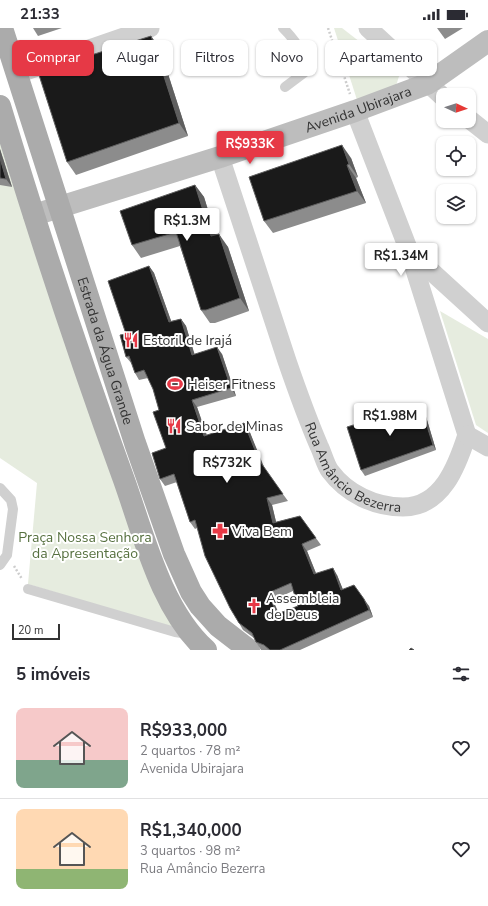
<!DOCTYPE html>
<html lang="pt">
<head>
<meta charset="utf-8">
<style>
  body { margin:0; font-family:"Nunito Sans",sans-serif; background:#f2f2f3; color:#2b2b33; height:100vh; display:flex; flex-direction:column; font-size:15px; white-space:nowrap }
  * { box-sizing:border-box; margin:0 }
  p { font-size:13px; color:#7c7c81 }
  .icon { flex:none; width:22px; height:22px; fill:none; stroke:currentColor; stroke-width:2; stroke-linecap:round; stroke-linejoin:round }
  .map { position:relative; height:622px; overflow:hidden }
  .drawer { display:flex; flex-direction:column; background:#fff; flex:1 }
  .drawer>* { flex:none }
  .top-card { position:absolute; left:12px; top:12px; width:464px; height:36px; display:flex; gap:8px }
  .needle { width:26px; rotate:93deg }
  .fabs { position:absolute; left:436px; top:60px; display:grid; gap:8px }
  .fabs a { display:grid; place-items:center; width:40px; height:40px; border-radius:8px; background:#fff; box-shadow:0 1px 3px #0004; font-size:20px }
  .scale { position:absolute; left:12px; bottom:10px; width:48px; box-sizing:border-box; padding-left:4px; border:2px solid #333; border-top:0; font-size:11px; line-height:14px; white-space:nowrap; color:#333; -webkit-text-stroke:3px #fff; paint-order:stroke }
  .price { position:absolute; translate:-50% -34px; padding:0 9px; border-radius:4px; background:#fff; color:#222; font-size:13px; line-height:26px; filter:drop-shadow(0 1px 2px #0008) }
  .price::after { content:''; position:absolute; left:50%; top:24px; width:12px; height:9px; margin-left:-6px; background:inherit; clip-path:polygon(0 0,100% 0,50% 100%) }
  .price.on { background:#e63946; color:#fff }
  ul { padding:0; list-style:none }
  li { display:flex; align-items:center; gap:12px; height:100px; padding:0 16px }
  li+li { border-top:1px solid #e1e1e2 }
  li span { display:grid; place-items:center; flex:none; width:112px; height:80px; border-radius:8px; color:#555 }
  li>.icon { margin-inline-start:auto }
  span .icon { width:48px; height:48px; fill:#fffc; stroke-width:1 }
  li b { font-size:17px }
  h2 { display:flex; justify-content:space-between; align-items:center; height:48px; padding:0 16px; font-size:17px }
  .pill { padding:0 14px; border-radius:8px; background:#fff; box-shadow:0 1px 3px #0004; font-size:14px; line-height:36px }
  .pill.on { background:#e63946; color:#fff }
  .status { display:flex; justify-content:space-between; align-items:center; height:28px; padding:0 20px; background:#fff; direction:ltr }
  .status svg { height:11px; fill:currentColor }
  .map>svg:first-child { display:block }
  .green { fill:#e6ecdf }
  .lines { fill:none; stroke-linecap:round; stroke-linejoin:round }
  .path { stroke:#cdcdcd; stroke-width:2.5; stroke-dasharray:2 2; stroke-linecap:butt }
  .lane { stroke:#d0d0d0; stroke-width:10 }
  .street { stroke:#d0d0d0; stroke-width:19 }
  .secondary { stroke:#bdbdbd; stroke-width:22 }
  .primary { stroke:#ababab; stroke-width:22 }
  .wall { fill:#8c8c8c; fill-rule:evenodd }
  .shaded-wall { fill:#5f5f5f }
  .building { fill:#1a1a1a; stroke:#5f5f5f; fill-rule:evenodd }
  .labels { text-anchor:middle; stroke-width:4; stroke-linejoin:round; paint-order:stroke }
  .street-label { font-size:14px; fill:#333; stroke:#fff }
  .poi-label { font-size:14px; fill:#333; stroke:#fff; text-anchor:start }
  .park-label { font-size:14px; fill:#56703f; stroke:#fff }
</style>
</head>
<body>
<div class="status"><b>21:33</b><svg viewBox="0 0 49 12"><path d="M0 12V9h3v3zM5 12V6h3v6zM10 12V3h3v9zM15 12V0h3v12zM26 1h20v11H26zM47 4h2v5h-2z"/></svg></div>
<div class="map">
<svg width="488" height="622" viewBox="0 0 488 622">
  <rect width="100%" height="100%" fill="#fff"/>
  <g class="green">
    <polygon points="334,0 342,0 400,45 394,64 358,75"/>
    <polygon points="0,89 185,604 28,556 37,455 0,430"/>
    <polygon points="440,283 488,311 488,405 476,397"/>
  </g>
  <g class="lines">
    <g class="path">
      <polyline points="328,0 350,66"/>
      <polyline points="14,538 22,551"/>
    </g>
    <g class="lane">
      <path d="M 283,0 C 294,11 307,28 305,44 L 285,59"/>
      <polyline points="262,41 300,25"/>
      <polyline points="0,460 11,472 13,481 7,527 0,537"/>
      <polyline points="28,561 175,604 189,606"/>
    </g>
    <g class="street">
      <polyline points="368,0 443,69"/>
      <polyline points="17,46 150,0"/>
      <polyline points="469,91 488,106"/>
      <path id="s1" d="M 220,129 C 242,197 265,265 287,333 C 297,362 307,390 319,418 C 323,426 325,436 330,443 C 347,466 375,479 403,479 C 442,479 457,438 467,407 L 409,223 L 355,83"/>
      <polyline points="409,223 488,295"/>
      <polyline points="467,407 488,419"/>
    </g>
    <path class="secondary" id="s2" d="M 34,187 L 220,129 L 355,83 L 427,56 L 488,13"/>
    <g class="primary">
      <path id="s3" d="M 2,0 L 135,415 L 174,526 L 191,564 L 200,578 L 218,598 L 249,622"/>
      <path d="M 0,78 C 38,204 79,329 124,452 C 144,508 161,581 206,622"/>
    </g>
  </g>
  <g class="wall">
    <polygon points="33,0 62,0 38,8"/>
    <polygon points="437,0 463,0 445,11"/>
    <polygon points="151,8 160,21 188,108 76,147 67,134"/>
    <polygon points="0,121 12,159 0,157"/>
    <polygon points="351,130 358,149 356,150 366,175 273,205 264,193"/>
    <polygon points="195,157 204,169 216,207 228,219 249,283 215,295 210,295 201,282 180,218 141,230 132,217"/>
    <path d="M 149,238 L 154,245 L 171,293 L 181,291 L 186,298 L 194,326 L 222,326 L 236,368 L 197,379 L 207,407 L 244,395 L 249,402 L 263,439 L 288,473 L 272,477 L 276,494 L 300,488 L 321,517 L 307,523 L 316,545 L 337,547 L 343,562 L 369,578 L 373,589 L 300,622 L 261,622 L 256,614 L 254,610 L 243,602 L 239,595 L 197,500 L 195,501 L 190,494 L 177,454 L 165,458 L 160,451 L 166,420 L 159,382 L 153,361 L 148,350 L 139,352 L 135,345 L 132,336 L 126,329 L 126,306 ZM 293,563 L 298,578 L 278,586 L 273,572 Z"/>
    <polygon points="420,376 424,382 436,422 365,448 361,442"/>
  </g>
  <g class="shaded-wall">
    <polygon points="151,8 160,21 188,108 179,95"/>
    <polygon points="342,117 351,130 358,149 349,136"/>
    <polygon points="0,121 12,159 6,151 0,130"/>
    <polygon points="347,137 356,150 366,175 357,163"/>
    <polygon points="195,157 204,169 220,221 211,208"/>
    <polygon points="219,206 228,219 249,283 240,270"/>
    <polygon points="149,238 154,245 174,301 169,294"/>
    <polygon points="181,291 186,298 197,334 192,327"/>
    <polygon points="217,319 222,326 236,368 231,360"/>
    <polygon points="192,372 197,379 209,415 204,408"/>
    <polygon points="420,376 424,382 436,422 433,417"/>
    <polygon points="244,395 249,402 264,439 259,432"/>
    <polygon points="267,470 272,477 278,502 273,495"/>
    <polygon points="302,516 307,523 319,553 314,546"/>
    <polygon points="333,540 337,547 346,569 341,562"/>
    <polygon points="268,565 273,572 282,593 277,586"/>
    <polygon points="364,571 369,578 373,589 369,582"/>
  </g>
  <g class="building">
    <polygon points="151,8 179,95 67,134 38,44"/>
    <polygon points="342,117 349,136 347,137 357,163 264,193 249,149"/>
    <polygon points="0,130 6,151 0,150"/>
    <polygon points="195,157 211,208 219,206 240,270 206,282 201,282 176,204 132,217 120,183"/>
    <path d="M 149,238 L 169,294 L 181,291 L 192,327 L 217,319 L 231,360 L 192,372 L 204,408 L 244,395 L 259,432 L 283,466 L 267,470 L 273,495 L 300,488 L 316,510 L 302,516 L 314,546 L 333,540 L 341,562 L 354,557 L 364,571 L 369,582 L 280,622 L 270,622 L 264,617 L 256,614 L 252,605 L 239,595 L 230,580 L 205,528 L 195,492 L 190,494 L 174,446 L 160,451 L 152,425 L 166,420 L 153,384 L 159,382 L 153,361 L 144,342 L 135,345 L 129,328 L 126,329 L 120,307 L 126,306 L 108,253 ZM 291,555 L 298,578 L 277,586 L 268,565 Z"/>
    <polygon points="420,376 433,417 361,442 347,399"/>
    <polygon points="411,620 414,622 409,622"/>
  </g>
  <defs>
    <symbol id="restaurant-bare" viewBox="-9 -9 18 18"><path d="M-5-6h1v4h1v-4h1v4h1v-4h1v5L-1.5 .5V6h-2V.5L-5-1ZM5-6V6H3V1.5H1.5Q1.5-4 5-6Z" fill="#e63946" stroke="#fff" stroke-width="2.5" paint-order="stroke"/></symbol>
    <symbol id="stadium-bare" viewBox="-9 -9 18 18"><path d="M0-5a6.5 5 0 1 0 0 10a6.5 5 0 1 0 0-10ZM-3.5-1.8h7v3.6h-7Z" fill="#e63946" stroke="#fff" stroke-width="2.5" paint-order="stroke"/></symbol>
    <symbol id="pharmacy-bare" viewBox="-9 -9 18 18"><path d="M-2-6h4v4h4v4h-4v4h-4v-4h-4v-4h4Z" fill="#e63946" stroke="#fff" stroke-width="2.5" paint-order="stroke"/></symbol>
    <symbol id="church-bare" viewBox="-9 -9 18 18"><path d="M-1.2-6h2.4v3.5h3.3v2.4h-3.3V6h-2.4V-.1h-3.3v-2.4h3.3Z" fill="#e63946" stroke="#fff" stroke-width="2.5" paint-order="stroke"/></symbol>
  </defs>
  <g fill-rule="evenodd">
    <use href="#restaurant-bare" x="120" y="301" width="22" height="22"/>
    <use href="#stadium-bare" x="164" y="345" width="22" height="22"/>
    <use href="#restaurant-bare" x="163" y="387" width="22" height="22"/>
    <use href="#pharmacy-bare" x="209" y="492" width="22" height="22"/>
    <use href="#church-bare" x="243" y="567" width="22" height="22"/>
  </g>
  <g class="labels">
    <g class="street-label">
      <text dy="5" stroke="none"><textPath href="#s2" startOffset="341">Avenida Ubirajara</textPath></text>
      <text dy="5" stroke="none"><textPath href="#s3" startOffset="339">Estrada da Água Grande</textPath></text>
      <text dy="5" stroke="none"><textPath href="#s1" startOffset="348">Rua Amâncio Bezerra</textPath></text>
    </g>
    <g class="poi-label">
      <text x="143" y="317">Estoril de Irajá</text>
      <text x="187" y="361">Heiser Fitness</text>
      <text x="186" y="403">Sabor de Minas</text>
      <text x="232" y="508">Viva Bem</text>
      <text x="266" y="575">Assembleia<tspan x="266" dy="16">de Deus</tspan></text>
    </g>
    <g class="park-label">
      <text x="85" y="514">Praça Nossa Senhora<tspan x="85" dy="16">da Apresentação</tspan></text>
    </g>
  </g>
</svg>
<div class="fabs">
<a><svg class="needle" viewBox="-14 -14 28 28"><path d="M0-13l5 13h-10z" fill="#e53935"/><path d="M0 13l5-13h-10z" fill="#7c7c81"/></svg></a>
<a><svg class="icon" aria-label="locate" viewBox="0 0 24 24"><circle cx="12" cy="12" r="6"/><path d="M12 2v4M12 18v4M2 12h4M18 12h4"/></svg></a>
<a><svg class="icon" aria-label="layers" viewBox="0 0 24 24"><path d="M12 4l9 5-9 5-9-5zM3 14l9 5 9-5"/></svg></a>
</div>
<div class="scale">20 m</div>
<b class="price on" style="left:250px;top:137px">R$933K</b>
<b class="price" style="left:187px;top:214px">R$1.3M</b>
<b class="price" style="left:401px;top:249px">R$1.34M</b>
<b class="price" style="left:390px;top:409px">R$1.98M</b>
<b class="price" style="left:227px;top:456px">R$732K</b>
<div class="top-card">
<a class="pill on">Comprar</a>
<a class="pill">Alugar</a>
<a class="pill">Filtros</a>
<a class="pill">Novo</a>
<a class="pill">Apartamento</a>
</div>
</div>
<section class="drawer">
<h2>5 imóveis<svg class="icon" aria-label="filters" viewBox="0 0 24 24"><path d="M4 7h16M4 17h16"/><circle cx="9" cy="7" r="2"/><circle cx="15" cy="17" r="2"/></svg></h2>
<ul>
<li><span style="background:linear-gradient(#f6c9c9 65%,#7fa58c 0)"><svg class="icon" aria-label="home" viewBox="0 0 24 24"><path d="M3 11l9-7 9 7M6 9v11h12V9"/></svg></span><div><b>R$933,000</b><p>2 quartos · 78 m²</p><p>Avenida Ubirajara</p></div><svg class="icon" aria-label="heart" viewBox="0 0 24 24"><path d="M12 20l-8-8c-3-5 5-10 8-4 3-6 11-1 8 4z"/></svg></li>
<li><span style="background:linear-gradient(#ffd9b3 75%,#8fb573 0)"><svg class="icon" aria-label="home" viewBox="0 0 24 24"><path d="M3 11l9-7 9 7M6 9v11h12V9"/></svg></span><div><b>R$1,340,000</b><p>3 quartos · 98 m²</p><p>Rua Amâncio Bezerra</p></div><svg class="icon" aria-label="heart" viewBox="0 0 24 24"><path d="M12 20l-8-8c-3-5 5-10 8-4 3-6 11-1 8 4z"/></svg></li>
</ul>
</section>
</body>
</html>
